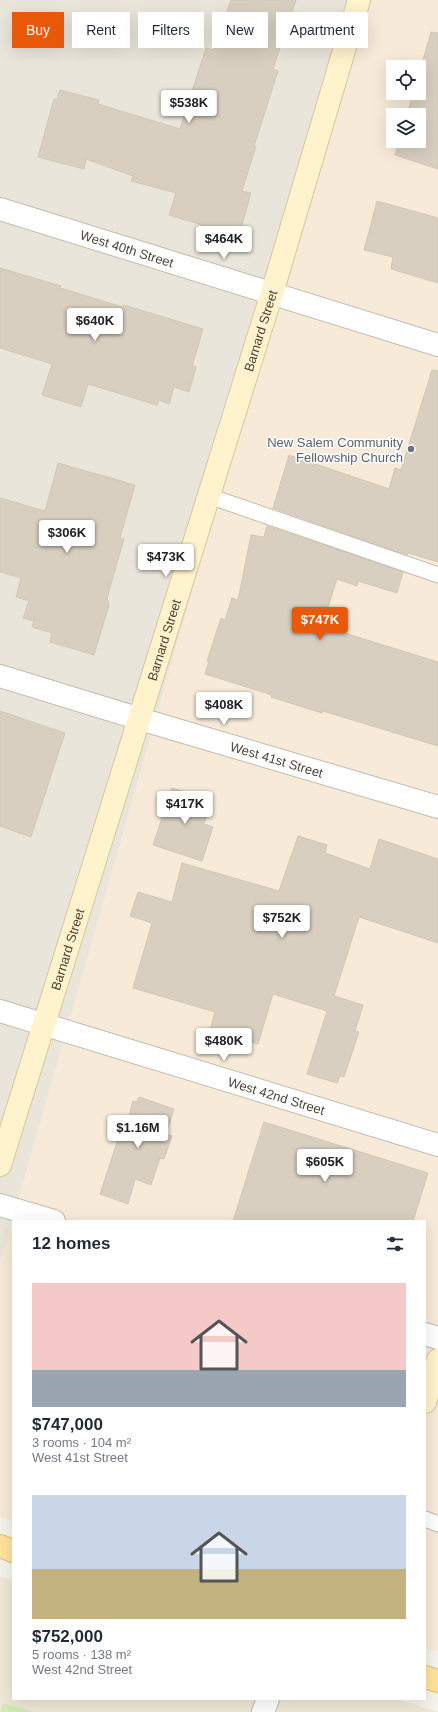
<!DOCTYPE html>
<html lang="en">
<head>
<meta charset="utf-8">
<style>
  body { margin:0; font-family:Arial,sans-serif; background:#f6f6f7; color:#1f2937; height:100vh; display:flex; flex-direction:column; font-size:15px; white-space:nowrap }
  * { box-sizing:border-box; margin:0 }
  p { font-size:13px; color:#747a83 }
  .icon { flex:none; width:22px; height:22px; fill:none; stroke:currentColor; stroke-width:2; stroke-linecap:round; stroke-linejoin:round }
  .map { position:relative; flex:1; overflow:hidden }
  .panel { position:absolute; left:12px; top:1220px; width:414px; height:480px; display:flex; flex-direction:column; background:#fff; border-radius:0px; box-shadow:0 4px 16px #0002 }
  .panel>* { flex:none }
  .top-card { position:absolute; left:12px; top:12px; width:414px; height:36px; display:flex; gap:8px }
  .buttons { position:absolute; left:386px; top:60px; display:grid; gap:8px }
  .buttons a { display:grid; place-items:center; width:40px; height:40px; border-radius:0px; background:#fff; box-shadow:0 4px 16px #0002; font-size:20px }
  .price { position:absolute; translate:-50% -34px; padding:0 9px; border-radius:4px; background:#fff; color:#222; font-size:13px; line-height:26px; filter:drop-shadow(0 1px 2px #0008) }
  .price::after { content:''; position:absolute; left:50%; top:24px; width:12px; height:9px; margin-left:-6px; background:inherit; clip-path:polygon(0 0,100% 0,50% 100%) }
  .price.selected { background:#ea580c; color:#fff }
  ul { padding:0; list-style:none }
  li { display:grid; align-content:center; gap:8px; height:212px; padding:0 20px }
  li span { display:grid; place-items:center; height:124px; border-radius:0px; color:#555 }
  li>.icon { margin-inline-start:auto }
  span .icon { width:72px; height:72px; fill:#fffc; stroke-width:1 }
  li b { font-size:17px }
  h2 { display:flex; justify-content:space-between; align-items:center; height:48px; padding:0 20px; font-size:17px }
  .chip { padding:0 14px; border-radius:0px; background:#fff; box-shadow:0 4px 16px #0002; font-size:14px; line-height:36px }
  .chip.selected { background:#ea580c; color:#fff }
  .map>svg:first-child { display:block }
  .residential { fill:#eae5da; fill-rule:evenodd }
  .commercial { fill:#f7ead8; fill-rule:evenodd }
  .education { fill:#efe8d6 }
  .green { fill:#d2eab5 }
  .building { fill:#d8cfc1; stroke:#d3c7b4 }
  .lines { fill:none; stroke-linecap:round; stroke-linejoin:round }
  .lane-casing { stroke:#c2bbae; stroke-width:17 }
  .street-casing { stroke:#c2bbae; stroke-width:24 }
  .secondary-casing { stroke:#d6c79b; stroke-width:24 }
  .primary-casing { stroke:#e6c16a; stroke-width:24 }
  .lane { stroke:#fff; stroke-width:15 }
  .street { stroke:#fff; stroke-width:22 }
  .secondary { stroke:#fff3cd; stroke-width:22 }
  .primary { stroke:#ffe39c; stroke-width:22 }
  .worship-dot { fill:#6b7280; stroke:#fff; stroke-width:1.5 }
  .labels { text-anchor:middle; stroke-width:3; stroke-linejoin:round; paint-order:stroke }
  .street-label { font-size:13px; fill:#4b4439; stroke:#fff }
  .worship-label { font-size:13px; fill:#5b616d; stroke:#fff; text-anchor:end }
</style>
</head>
<body>
<div class="map">
<svg width="438" height="1712" viewBox="0 0 438 1712">
  <rect width="100%" height="100%" fill="#f6f3ec"/>
  <path class="residential" d="M 0,0 L 438,0 L 438,315 L 13,1221 L 0,1364 ZM 393,67 L 419,67 L 419,93 L 393,93 ZM 393,115 L 419,115 L 419,141 L 393,141 Z"/>
  <path class="commercial" d="M 361,0 L 438,0 L 438,1651 L 425,1648 L 425,1221 L 13,1221 L 13,1521 L 0,1517 L 0,1263 ZM 393,67 L 419,67 L 419,93 L 393,93 ZM 393,115 L 419,115 L 419,141 L 393,141 Z"/>
  <polygon class="education" points="0,1576 13,1580 13,1699 397,1699 438,1712 0,1712"/>
  <polygon class="green" points="3,1703 34,1712 0,1712"/>
  <g class="building">
    <polygon points="231,0 296,0 273,69 278,71 254,146 256,146 242,191 251,193 239,236 169,215 176,193 131,181 133,176 86,159 84,169 38,157 54,99 57,99 60,90 99,100 98,104 180,129 206,48 213,50"/>
    <polygon points="431,32 438,33 438,169 395,155 399,141 419,141 419,115 407,115 413,93 419,93 419,74"/>
    <polygon points="377,201 438,218 438,283 391,269 393,257 364,250"/>
    <polygon points="0,268 61,286 60,288 123,307 124,305 203,329 192,366 196,367 189,392 174,387 169,404 159,400 157,405 88,384 81,407 42,395 52,364 0,348"/>
    <polygon points="432,370 438,371 438,562 408,553 407,555 273,508 289,455 389,489 395,468 401,470"/>
    <polygon points="58,463 135,485 120,538 124,539 107,598 109,605 94,655 50,642 52,633 32,627 34,621 23,618 29,601 16,597 21,578 0,572 0,498 45,511"/>
    <polygon points="267,526 403,572 397,593 358,581 357,586 337,579 322,626 438,662 438,746 323,711 322,713 271,697 272,695 205,674 209,661 207,661 221,618 225,620 232,598 238,600 251,535 264,537"/>
    <polygon points="0,711 65,733 31,837 0,826"/>
    <polygon points="172,788 212,800 204,824 213,827 202,861 153,845"/>
    <polygon points="298,836 327,845 325,853 370,869 379,839 438,859 438,943 359,917 334,996 363,1005 355,1031 359,1032 344,1077 340,1076 337,1083 307,1074 327,1011 273,994 258,1044 210,1030 215,1012 133,988 152,923 130,916 138,892 172,902 182,863 279,891"/>
    <polygon points="139,1097 174,1109 166,1134 172,1136 164,1159 160,1158 151,1185 135,1179 128,1204 100,1194 126,1115 129,1116 133,1101 137,1102"/>
    <polygon points="264,1122 428,1173 413,1221 233,1221"/>
  </g>
  <g class="lines">
    <defs>
      <g id="lane">
        <polyline points="209,496 438,575"/>
        <polyline points="425,1519 438,1524"/>
      </g>
      <g id="street">
        <path id="s1" d="M 0,209 L 438,345"/>
        <path id="s2" d="M 0,676 L 140,719 L 438,807"/>
        <path id="s3" d="M 0,1011 L 438,1145"/>
        <polyline points="0,1205 54,1221"/>
        <polyline points="425,1334 438,1338"/>
        <polyline points="263,1712 268,1699"/>
      </g>
      <g id="secondary">
        <path id="s4" d="M 0,1165 L 272,293 L 359,0"/>
        <polyline points="425,1402 438,1360"/>
      </g>
      <g id="primary">
        <polyline points="0,1546 13,1551"/>
        <polyline points="425,1677 438,1681"/>
      </g>
    </defs>
    <use href="#lane" class="lane-casing"/>
    <use href="#street" class="street-casing"/>
    <use href="#secondary" class="secondary-casing"/>
    <use href="#primary" class="primary-casing"/>
    <use href="#lane" class="lane"/>
    <use href="#street" class="street"/>
    <use href="#secondary" class="secondary"/>
    <use href="#primary" class="primary"/>
  </g>
  <circle class="worship-dot" cx="411" cy="449" r="4"/>
  <g class="labels">
    <g class="street-label">
      <text dy="5" stroke="none"><textPath href="#s1" startOffset="133">West 40th Street</textPath></text>
      <text dy="5" stroke="none"><textPath href="#s4" startOffset="874">Barnard Street</textPath></text>
      <text dy="5" stroke="none"><textPath href="#s4" startOffset="550">Barnard Street</textPath></text>
      <text dy="5" stroke="none"><textPath href="#s2" startOffset="289">West 41st Street</textPath></text>
      <text dy="5" stroke="none"><textPath href="#s4" startOffset="226">Barnard Street</textPath></text>
      <text dy="5" stroke="none"><textPath href="#s3" startOffset="289">West 42nd Street</textPath></text>
    </g>
    <g class="worship-label">
      <text x="403" y="447">New Salem Community<tspan x="403" dy="15">Fellowship Church</tspan></text>
    </g>
  </g>
</svg>
<div class="buttons">
<a><svg class="icon" aria-label="locate" viewBox="0 0 24 24"><circle cx="12" cy="12" r="6"/><path d="M12 2v4M12 18v4M2 12h4M18 12h4"/></svg></a>
<a><svg class="icon" aria-label="layers" viewBox="0 0 24 24"><path d="M12 4l9 5-9 5-9-5zM3 14l9 5 9-5"/></svg></a>
</div>
<b class="price" style="left:189px;top:124px">$538K</b>
<b class="price" style="left:224px;top:260px">$464K</b>
<b class="price" style="left:95px;top:342px">$640K</b>
<b class="price" style="left:67px;top:554px">$306K</b>
<b class="price" style="left:166px;top:578px">$473K</b>
<b class="price selected" style="left:320px;top:641px">$747K</b>
<b class="price" style="left:224px;top:726px">$408K</b>
<b class="price" style="left:185px;top:825px">$417K</b>
<b class="price" style="left:282px;top:939px">$752K</b>
<b class="price" style="left:224px;top:1062px">$480K</b>
<b class="price" style="left:138px;top:1149px">$1.16M</b>
<b class="price" style="left:325px;top:1183px">$605K</b>
<div class="top-card">
<a class="chip selected">Buy</a>
<a class="chip">Rent</a>
<a class="chip">Filters</a>
<a class="chip">New</a>
<a class="chip">Apartment</a>
</div>
<section class="panel">
<h2>12 homes<svg class="icon" aria-label="filters" viewBox="0 0 24 24"><path d="M4 7h16M4 17h16"/><circle cx="9" cy="7" r="2"/><circle cx="15" cy="17" r="2"/></svg></h2>
<ul>
<li><span style="background:linear-gradient(#f6c9c9 70%,#9aa5b1 0)"><svg class="icon" aria-label="home" viewBox="0 0 24 24"><path d="M3 11l9-7 9 7M6 9v11h12V9"/></svg></span><div><b>$747,000</b><p>3 rooms · 104 m²</p><p>West 41st Street</p></div></li>
<li><span style="background:linear-gradient(#c9d6e8 60%,#c2b280 0)"><svg class="icon" aria-label="home" viewBox="0 0 24 24"><path d="M3 11l9-7 9 7M6 9v11h12V9"/></svg></span><div><b>$752,000</b><p>5 rooms · 138 m²</p><p>West 42nd Street</p></div></li>
</ul>
</section>
</div>
</body>
</html>
